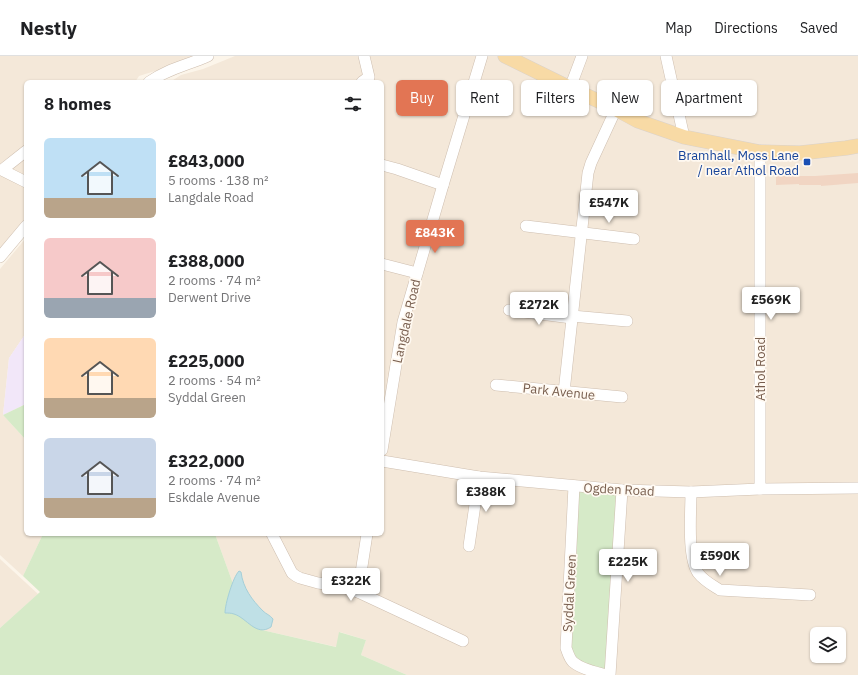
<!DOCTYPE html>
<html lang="en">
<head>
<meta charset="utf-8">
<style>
  body { margin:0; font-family:"IBM Plex Sans",sans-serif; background:#f2f2f2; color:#202124; height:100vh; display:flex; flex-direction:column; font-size:15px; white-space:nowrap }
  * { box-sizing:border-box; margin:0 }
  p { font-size:13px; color:#757577 }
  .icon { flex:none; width:22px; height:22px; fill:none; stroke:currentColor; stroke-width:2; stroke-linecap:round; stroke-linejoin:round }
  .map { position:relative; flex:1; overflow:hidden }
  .side { position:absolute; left:24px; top:24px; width:360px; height:456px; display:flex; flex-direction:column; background:#fff; border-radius:6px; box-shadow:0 1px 3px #0004 }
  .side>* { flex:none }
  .banner { position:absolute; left:396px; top:24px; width:380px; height:36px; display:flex; gap:8px }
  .controls { position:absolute; left:810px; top:571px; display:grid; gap:8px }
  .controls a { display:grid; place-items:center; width:36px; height:36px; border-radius:6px; background:#fff; box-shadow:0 1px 3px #0004; font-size:20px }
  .price { position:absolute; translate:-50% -34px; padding:0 9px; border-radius:4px; background:#fff; color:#222; font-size:13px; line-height:26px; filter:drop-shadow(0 1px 2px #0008) }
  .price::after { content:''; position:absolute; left:50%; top:24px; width:12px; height:9px; margin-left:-6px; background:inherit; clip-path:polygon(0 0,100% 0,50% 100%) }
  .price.current { background:#e27554; color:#fff }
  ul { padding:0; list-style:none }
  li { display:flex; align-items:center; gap:12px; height:100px; padding:0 20px }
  li span { display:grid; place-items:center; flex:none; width:112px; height:80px; border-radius:6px; color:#555 }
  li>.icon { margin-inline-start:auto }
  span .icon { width:48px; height:48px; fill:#fffc; stroke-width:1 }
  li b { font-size:17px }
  h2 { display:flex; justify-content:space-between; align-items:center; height:48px; padding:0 20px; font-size:17px }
  .tag { padding:0 14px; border-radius:6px; background:#fff; box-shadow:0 1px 3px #0004; font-size:14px; line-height:36px }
  .tag.current { background:#e27554; color:#fff }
  header { display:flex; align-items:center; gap:24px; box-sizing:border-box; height:56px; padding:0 20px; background:#fff; border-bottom:1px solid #e0e0e0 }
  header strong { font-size:19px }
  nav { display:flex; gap:22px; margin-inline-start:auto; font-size:14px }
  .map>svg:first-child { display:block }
  .residential { fill:#f4e8d9; fill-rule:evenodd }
  .education { fill:#f2e7f9 }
  .green { fill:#d6eac8 }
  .water { fill:#bfe0e6; stroke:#a5cfd8 }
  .building { fill:#f1d5c3 }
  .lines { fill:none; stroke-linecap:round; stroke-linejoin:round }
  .minor-casing { stroke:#cebeaf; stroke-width:12 }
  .major-casing { stroke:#d9d2cd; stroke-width:15 }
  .minor { stroke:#fff; stroke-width:11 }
  .major { stroke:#f8daa5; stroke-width:14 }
  .transit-dot { fill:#1a4fb4; stroke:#fff9f1; stroke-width:1.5 }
  .labels { text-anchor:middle; stroke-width:3.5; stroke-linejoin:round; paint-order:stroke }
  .transit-label { font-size:13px; fill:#164399; stroke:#fff9f1; text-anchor:end }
  .street-label { font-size:13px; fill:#775d4d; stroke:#fff9f1 }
</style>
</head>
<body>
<header>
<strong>Nestly</strong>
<nav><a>Map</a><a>Directions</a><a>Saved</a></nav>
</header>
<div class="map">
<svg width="858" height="619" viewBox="0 0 858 619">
  <rect width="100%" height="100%" fill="#fcf5ea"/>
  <g class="residential">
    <polygon points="0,0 203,0 139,20 135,26 26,26 26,164 0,199"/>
    <path d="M 235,0 L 858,0 L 858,619 L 407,619 L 361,599 L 366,584 L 340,576 L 337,591 L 262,574 L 244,558 L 215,478 L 382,478 L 382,26 L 170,26 L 181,19 L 203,13 ZM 817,578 L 839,578 L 839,600 L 817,600 Z"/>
    <polygon points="26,182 26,277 9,302 3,359 26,384 26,478 43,478 23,520 0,499 0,213"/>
    <polygon points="0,503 38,538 0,572"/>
  </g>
  <polygon class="education" points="26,277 26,348 3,359 9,302"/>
  <g class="green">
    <polygon points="26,348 26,384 3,359"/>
    <polygon points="574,430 622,434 610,619 569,600"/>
    <polygon points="43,478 215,478 244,558 262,574 336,591 339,576 366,584 361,599 407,619 0,619 0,572 40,536 23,520"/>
  </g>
  <path class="water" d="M 239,515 L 241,516 C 243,532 252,544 263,555 C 266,558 270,559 273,563 L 271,571 C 256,581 247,562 234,558 C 231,557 228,557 225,557 C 225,548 233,521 239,515 Z"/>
  <polygon class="building" points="858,117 858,127 821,130 821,129 799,129 799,128 776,129 776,119 794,118 794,120 815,120"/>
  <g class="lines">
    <defs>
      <g id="minor">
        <polyline points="666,0 684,81"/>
        <path d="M 149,26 C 167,13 188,9 208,0"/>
        <polyline points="362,26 369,21 364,0"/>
        <polyline points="570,32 582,0"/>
        <polyline points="26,95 2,114 26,126"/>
        <polyline points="382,109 397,113 443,129"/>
        <polyline points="526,170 634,183"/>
        <polyline points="0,201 26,170"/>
        <polyline points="382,208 417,217"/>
        <polyline points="509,254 572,262"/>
        <polyline points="572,260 627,265"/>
        <polyline points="496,329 622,341"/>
        <polyline points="564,336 588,117 591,107 616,53"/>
        <polyline points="382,394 403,266 443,129 482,0"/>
        <polyline points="382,405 479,421 622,434 691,436 760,433 858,432"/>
        <path d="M 574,430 L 566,592 C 568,597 569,602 573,606 C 580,612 598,617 607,619"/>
        <polyline points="760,433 760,96"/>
        <path d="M 691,436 C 691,456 687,501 698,517 C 704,525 712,529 720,534 L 810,539"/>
        <polyline points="272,478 292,517 296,520 300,522 318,527 340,530 358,536 463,585"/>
        <polyline points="469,490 479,421"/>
        <polyline points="358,536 367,478"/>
        <polyline points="610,619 622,434"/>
      </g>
      <polyline id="major" points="505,0 570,32 616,53 638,65 684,81 760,96 800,97 846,92 858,90"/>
    </defs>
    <use href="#minor" class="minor-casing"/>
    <use href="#major" class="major-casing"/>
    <use href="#minor" class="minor"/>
    <use href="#major" class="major"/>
  </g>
  <rect class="transit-dot" x="803" y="102" width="8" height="8" rx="2"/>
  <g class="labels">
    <g class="transit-label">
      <text x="799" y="104">Bramhall, Moss Lane<tspan x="799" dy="15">/ near Athol Road</tspan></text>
    </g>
    <g class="street-label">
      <text transform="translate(406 265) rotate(-77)" y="5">Langdale Road</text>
      <text transform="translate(760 313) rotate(-90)" y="5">Athol Road</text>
      <text transform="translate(559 335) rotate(6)" y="5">Park Avenue</text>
      <text transform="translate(619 433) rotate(3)" y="5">Ogden Road</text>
      <text transform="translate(569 537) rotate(-87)" y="5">Syddal Green</text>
    </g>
  </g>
</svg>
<div class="controls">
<a><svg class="icon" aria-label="layers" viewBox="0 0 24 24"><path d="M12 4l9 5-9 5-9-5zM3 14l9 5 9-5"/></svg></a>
</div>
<b class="price" style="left:609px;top:168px">£547K</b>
<b class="price current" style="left:435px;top:198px">£843K</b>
<b class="price" style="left:771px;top:265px">£569K</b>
<b class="price" style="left:539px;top:270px">£272K</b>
<b class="price" style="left:486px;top:457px">£388K</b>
<b class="price" style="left:720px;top:521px">£590K</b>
<b class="price" style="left:628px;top:527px">£225K</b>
<b class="price" style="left:351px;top:546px">£322K</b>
<div class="banner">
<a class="tag current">Buy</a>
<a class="tag">Rent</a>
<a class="tag">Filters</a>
<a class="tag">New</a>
<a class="tag">Apartment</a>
</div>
<section class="side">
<h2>8 homes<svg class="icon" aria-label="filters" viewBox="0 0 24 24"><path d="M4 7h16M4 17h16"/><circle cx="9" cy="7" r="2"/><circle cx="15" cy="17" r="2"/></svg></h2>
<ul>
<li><span style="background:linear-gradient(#bfe0f5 75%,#b9a48a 0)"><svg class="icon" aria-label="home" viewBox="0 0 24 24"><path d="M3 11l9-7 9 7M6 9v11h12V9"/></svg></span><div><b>£843,000</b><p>5 rooms · 138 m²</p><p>Langdale Road</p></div></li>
<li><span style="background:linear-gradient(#f6c9c9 75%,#9aa5b1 0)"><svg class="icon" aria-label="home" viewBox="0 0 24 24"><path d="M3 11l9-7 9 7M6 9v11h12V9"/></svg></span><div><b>£388,000</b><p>2 rooms · 74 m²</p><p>Derwent Drive</p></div></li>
<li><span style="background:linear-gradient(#ffd9b3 75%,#b9a48a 0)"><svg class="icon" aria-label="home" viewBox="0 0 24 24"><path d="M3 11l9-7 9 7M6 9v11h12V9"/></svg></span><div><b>£225,000</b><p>2 rooms · 54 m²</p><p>Syddal Green</p></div></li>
<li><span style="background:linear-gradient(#c9d6e8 75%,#b9a48a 0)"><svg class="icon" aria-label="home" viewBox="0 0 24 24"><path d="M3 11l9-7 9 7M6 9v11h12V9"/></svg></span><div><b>£322,000</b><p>2 rooms · 74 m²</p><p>Eskdale Avenue</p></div></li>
</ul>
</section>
</div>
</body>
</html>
